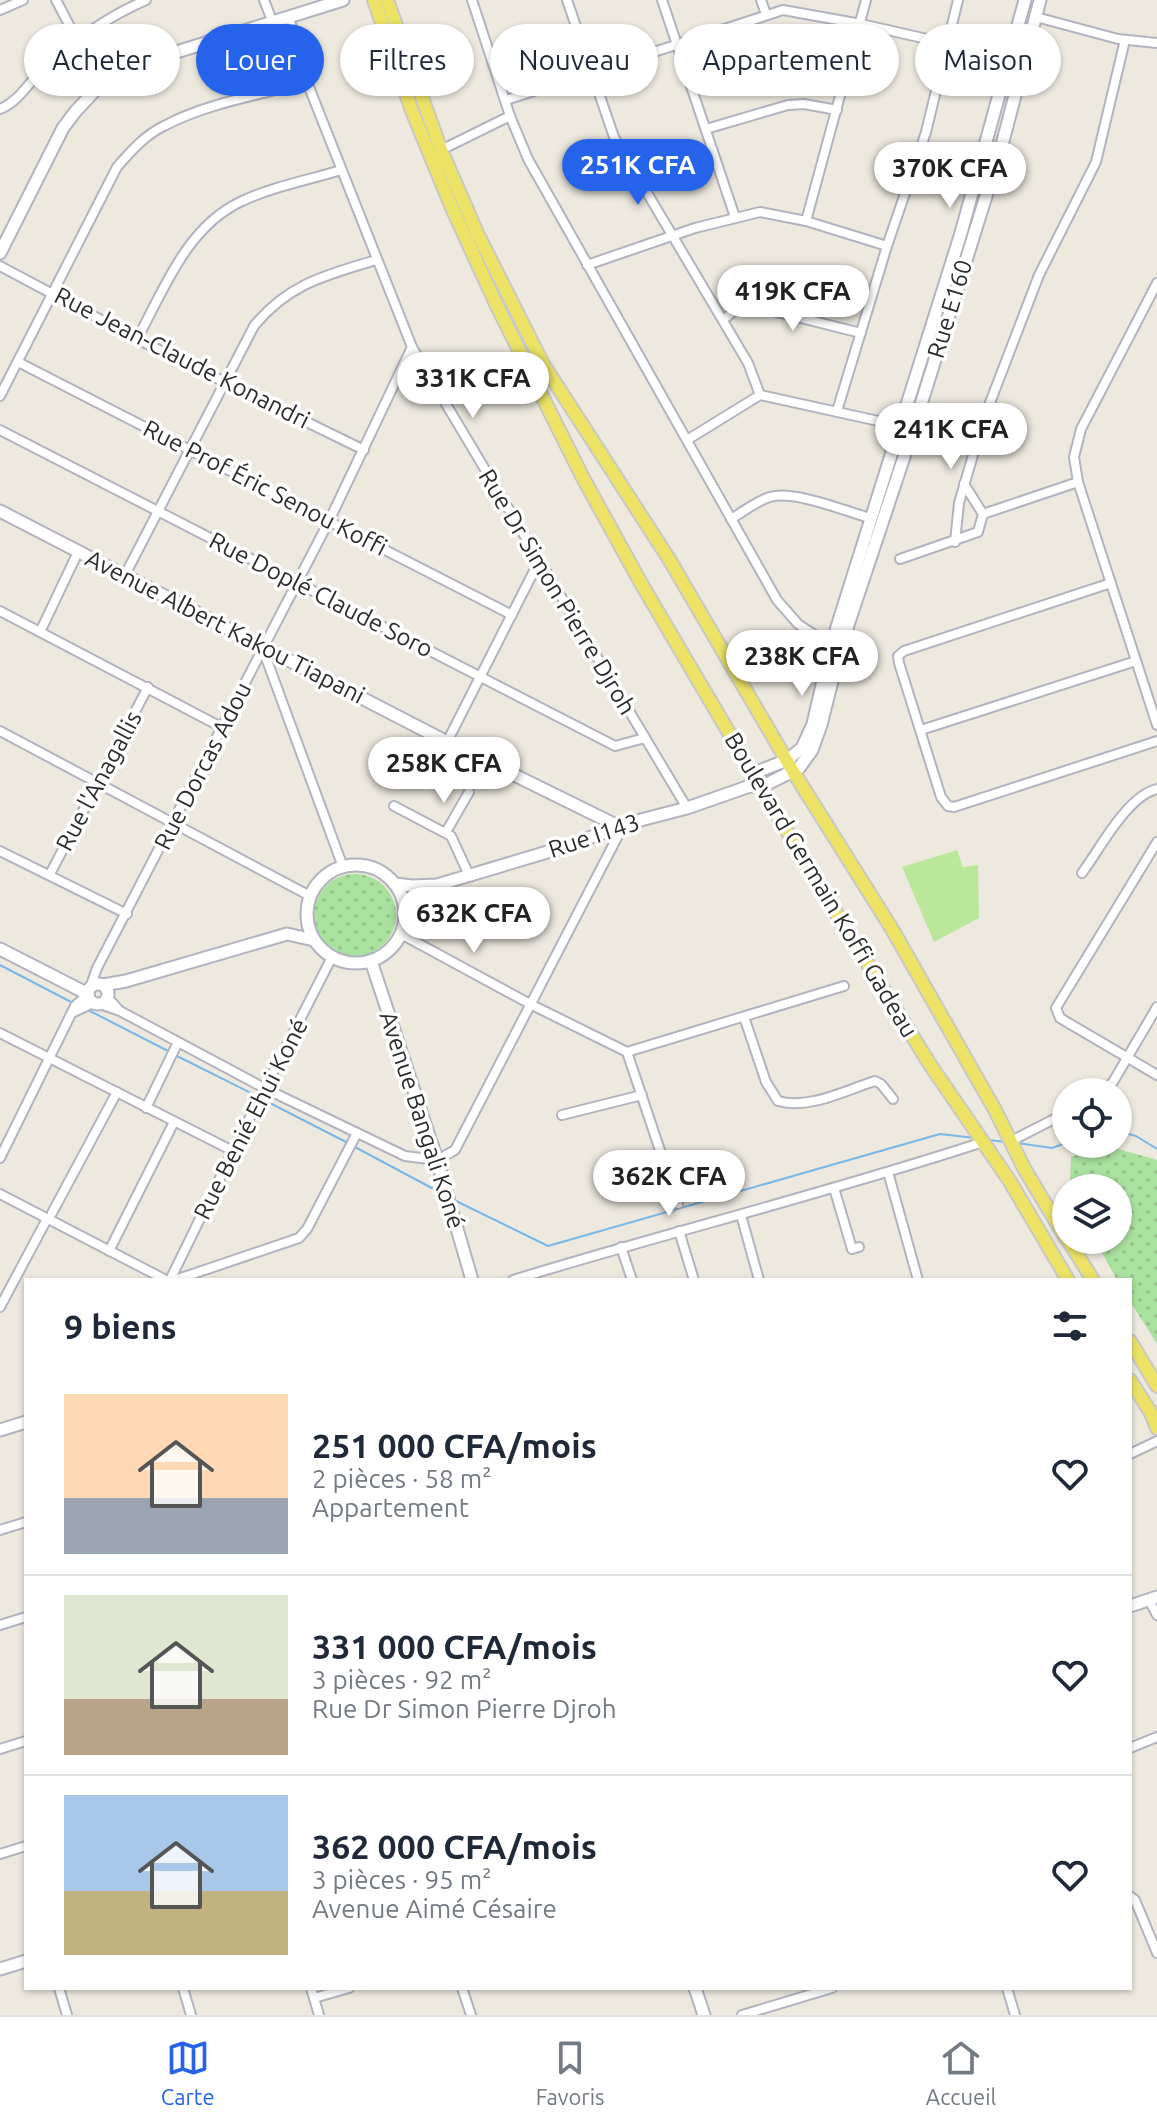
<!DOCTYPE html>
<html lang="fr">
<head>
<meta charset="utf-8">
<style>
  body { margin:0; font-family:Ubuntu,sans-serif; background:#f6f6f7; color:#1f2937; height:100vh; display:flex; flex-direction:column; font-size:30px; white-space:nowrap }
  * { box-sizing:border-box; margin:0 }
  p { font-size:26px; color:#747a83 }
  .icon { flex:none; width:44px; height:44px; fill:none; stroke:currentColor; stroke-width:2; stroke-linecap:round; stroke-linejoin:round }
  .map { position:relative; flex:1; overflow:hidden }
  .sheet { position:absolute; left:24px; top:1278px; width:1108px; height:712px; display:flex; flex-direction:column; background:#fff; border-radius:0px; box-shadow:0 2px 6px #0004 }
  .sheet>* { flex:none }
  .top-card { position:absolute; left:24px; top:24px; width:1110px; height:72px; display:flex; gap:16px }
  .tools { position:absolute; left:1052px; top:1078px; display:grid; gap:16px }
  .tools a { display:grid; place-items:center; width:80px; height:80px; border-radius:50%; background:#fff; box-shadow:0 2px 6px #0004; font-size:40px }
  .price { position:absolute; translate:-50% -68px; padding:0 18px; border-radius:28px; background:#fff; color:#222; font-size:26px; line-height:52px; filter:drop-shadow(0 2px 4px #0008) }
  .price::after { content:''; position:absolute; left:50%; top:48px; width:24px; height:18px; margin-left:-12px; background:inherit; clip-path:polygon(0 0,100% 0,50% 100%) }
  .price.selected { background:#2563eb; color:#fff }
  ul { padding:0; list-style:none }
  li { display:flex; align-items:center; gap:24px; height:200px; padding:0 40px }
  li+li { border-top:2px solid #e0e1e3 }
  li span { display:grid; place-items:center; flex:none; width:224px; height:160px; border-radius:0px; color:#555 }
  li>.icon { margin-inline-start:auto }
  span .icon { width:96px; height:96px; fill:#fffc; stroke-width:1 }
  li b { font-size:34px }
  h2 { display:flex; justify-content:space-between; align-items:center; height:96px; padding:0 40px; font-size:34px }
  .chip { padding:0 28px; border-radius:36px; background:#fff; box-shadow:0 2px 6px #0004; font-size:28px; line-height:72px }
  .chip.selected { background:#2563eb; color:#fff }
  .dock { display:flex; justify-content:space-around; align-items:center; height:112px; border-top:2px solid #e0e1e3; background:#fff; font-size:22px; color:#747a83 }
  .dock a { display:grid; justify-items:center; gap:4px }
  .dock .selected { color:#2563eb }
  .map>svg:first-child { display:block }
  .grass { fill:url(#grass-dots) }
  .pitch { fill:#bae79a }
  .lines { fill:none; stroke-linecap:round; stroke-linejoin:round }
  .stream { stroke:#77b8ea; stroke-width:2 }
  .street-casing { stroke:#b2b3bf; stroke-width:12 }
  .secondary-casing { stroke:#b2b3bf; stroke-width:15 }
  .primary-casing { stroke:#c8c8c8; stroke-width:16 }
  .street { stroke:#fff; stroke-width:8 }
  .secondary { stroke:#fff; stroke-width:11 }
  .primary { stroke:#ebe266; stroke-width:12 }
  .labels { text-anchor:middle; stroke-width:7; stroke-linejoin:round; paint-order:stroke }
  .street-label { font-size:24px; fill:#2c2c2c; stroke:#fff }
</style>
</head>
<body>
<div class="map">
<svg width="1157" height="2015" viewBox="0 0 1157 2015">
  <defs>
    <pattern id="grass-dots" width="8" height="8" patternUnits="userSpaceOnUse" patternTransform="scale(2)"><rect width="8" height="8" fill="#a9e19e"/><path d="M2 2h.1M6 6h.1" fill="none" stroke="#92c188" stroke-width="1.8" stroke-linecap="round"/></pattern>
  </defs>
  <rect width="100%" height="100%" fill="#ede9df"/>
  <g class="grass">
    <circle cx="355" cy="915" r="41"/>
    <polygon points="1104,1145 1157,1160 1157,1344 1130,1301 1130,1280 1117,1280 1095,1240 1118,1240 1118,1188 1072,1188 1070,1182 1071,1157"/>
  </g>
  <polygon class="pitch" points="957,850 963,867 978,865 979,918 934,942 902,867"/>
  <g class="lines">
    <g class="stream">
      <polyline points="0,965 73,1003"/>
      <polyline points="86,1009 170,1052"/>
      <polyline points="175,1055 259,1097"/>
      <polyline points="264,1100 348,1143"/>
      <polyline points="1118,1131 1136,1136 1157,1149"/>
      <polyline points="989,1140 1006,1142"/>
      <polyline points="1017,1143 1052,1148 1066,1143"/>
      <polyline points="353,1146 443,1194"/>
      <polyline points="452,1199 548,1246 940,1134 975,1138"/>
    </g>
    <defs>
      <g id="street">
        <polyline points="56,0 77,40"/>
        <polyline points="264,0 273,23"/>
        <polyline points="472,0 510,116 528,159 777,600 798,624 831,646"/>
        <polyline points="567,0 614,137 748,363 760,395"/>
        <polyline points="662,0 735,217"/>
        <polyline points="761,0 766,14"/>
        <polyline points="0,10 23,0"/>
        <polyline points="289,17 307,82 412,347 687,808"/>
        <polyline points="1036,17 1118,39 1157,43"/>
        <polyline points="506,100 783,10 861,24 1011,58"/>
        <path d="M 0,109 C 20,101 30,80 46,66 C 76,39 109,16 146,0"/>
        <polyline points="706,129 788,105 804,104 837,110"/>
        <polyline points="441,150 510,116"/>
        <polyline points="806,221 866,0"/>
        <polyline points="587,265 695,228 760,212 806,221 887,246"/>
        <polyline points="0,266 137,339 364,450"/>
        <polyline points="1157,283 1081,429 1074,457 1078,482 1157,725"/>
        <polyline points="723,320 740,306 749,305 861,333"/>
        <path d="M 137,339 C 164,290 186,228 240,202 C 271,187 309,180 341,170"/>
        <polyline points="18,362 512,615"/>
        <path d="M 0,396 L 117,167 C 131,151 145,135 164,126 C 207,103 260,95 307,82"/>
        <polyline points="920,408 968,416 983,421"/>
        <polyline points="837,411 887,246 926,132 958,0"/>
        <polyline points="0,430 615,746 645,738"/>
        <polyline points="687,440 760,395 901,426"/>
        <polyline points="983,514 1078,482"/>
        <path d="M 731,519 C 743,512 756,501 770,497 C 794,490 845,511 870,518"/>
        <polyline points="955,542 959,503 983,421 1039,275 1096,162 1125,40"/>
        <polyline points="900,559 978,532 983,514 964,484"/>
        <path d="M 125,575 L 254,326 C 288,284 326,275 376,260"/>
        <polyline points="1111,583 904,651 898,656 899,663 941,797 948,806 954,807 1157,741"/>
        <polyline points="0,611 223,728"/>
        <polyline points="40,632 78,552"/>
        <polyline points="262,647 343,867"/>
        <polyline points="921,730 1136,661"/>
        <polyline points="0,731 310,896"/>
        <polyline points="447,742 538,563"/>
        <polyline points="394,806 451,836 469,875"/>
        <polyline points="446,832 469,792"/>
        <polyline points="1157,842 1056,1008 1060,1018 1157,1075"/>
        <polyline points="0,851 127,914"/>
        <path d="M 1082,873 C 1100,849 1127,796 1157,789"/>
        <polyline points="50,874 148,687"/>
        <polyline points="401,934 532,1005 627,1052 844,986"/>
        <polyline points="90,988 97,968 329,521 412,347"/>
        <polyline points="108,998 119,1010"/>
        <polyline points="100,1004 120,1011 266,1089 405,1156 437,1160 455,1150 622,828"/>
        <polyline points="74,1012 93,1003"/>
        <path d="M 744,1017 L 766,1082 L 778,1101 C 808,1110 846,1090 875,1081 L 881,1084 L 893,1099"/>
        <polyline points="0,1033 233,1151"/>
        <polyline points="627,1052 678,1204"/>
        <polyline points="1102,1092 1113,1082 1157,1007"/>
        <polyline points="146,1108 178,1042"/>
        <polyline points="562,1115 642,1095"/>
        <polyline points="1011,1141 1066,1113"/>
        <polyline points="0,1158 75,1006 88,994"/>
        <polyline points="888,1172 918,1280"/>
        <polyline points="834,1188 852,1249 859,1247"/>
        <polyline points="0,1194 166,1280"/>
        <polyline points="52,1213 117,1092"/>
        <polyline points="741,1215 759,1280"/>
        <polyline points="679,1231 694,1280"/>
        <polyline points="621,1247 632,1280"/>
        <polyline points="109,1251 174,1122"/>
        <polyline points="170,1280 239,1139 332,957"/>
        <polyline points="175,1280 299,1238 307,1229 357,1133"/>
        <path d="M 513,1280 C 669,1232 828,1193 983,1142"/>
        <polyline points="0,1307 47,1219"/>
        <polyline points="1130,1454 1157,1441"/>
        <polyline points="0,1530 26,1522"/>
        <polyline points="1149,1600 1157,1615"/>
        <polyline points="0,1625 26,1617"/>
        <polyline points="1130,1748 1157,1737"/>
        <polyline points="0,1749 26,1741"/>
        <polyline points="0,1854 26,1846"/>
        <polyline points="1130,1896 1135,1900 1157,1953"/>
        <polyline points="59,1988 67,2015"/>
        <polyline points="183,1988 191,2015"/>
        <polyline points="311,1988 319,2015"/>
        <polyline points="462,1988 471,2015"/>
        <polyline points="1007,1988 1015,2015"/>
        <polyline points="314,1998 349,1988"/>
        <polyline points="742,2015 832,1988"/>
      </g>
      <g id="secondary">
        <polyline points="0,253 63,128 75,112 101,84 135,65 343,0"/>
        <polyline points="0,511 447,742 622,828"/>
        <polyline points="751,781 754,773 787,760 802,748 813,724 831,646 961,233 1025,0"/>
        <circle cx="356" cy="914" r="49"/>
        <polyline points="395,884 412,886 437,885 564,847 633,822 687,808 750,786 761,787 799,768 812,750 821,725 840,649 913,430 1002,145 1040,0"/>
        <polyline points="405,912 437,885"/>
        <polyline points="0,949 88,994"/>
        <polyline points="371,961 437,1160 472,1280"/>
        <circle cx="98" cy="994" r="10"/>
        <polyline points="103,985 126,981 287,934 314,940"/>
        <polyline points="0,1430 26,1422"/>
        <polyline points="1130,1606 1157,1597"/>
        <polyline points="0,1969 26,1961"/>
        <polyline points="695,1988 704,2015"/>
      </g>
      <g id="primary">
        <polyline points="374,0 412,111 452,208 496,304 583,478 642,585 811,872 929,1063 1009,1180 1068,1280"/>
        <polyline points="387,0 441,150 477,233 543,364 669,559 794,773 892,929 995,1110 1025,1170 1066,1238"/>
        <polyline points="1068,1240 1093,1280"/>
        <polyline points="1130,1341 1157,1386"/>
        <polyline points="1130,1380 1151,1413 1157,1428"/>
      </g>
    </defs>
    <use href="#street" class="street-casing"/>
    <use href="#secondary" class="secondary-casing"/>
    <use href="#primary" class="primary-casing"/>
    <use href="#street" class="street"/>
    <use href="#secondary" class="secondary"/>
    <use href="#primary" class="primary"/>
  </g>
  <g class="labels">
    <g class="street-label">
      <text transform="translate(950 309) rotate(-73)" y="8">Rue E160</text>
      <text transform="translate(182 358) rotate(27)" y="8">Rue Jean-Claude Konandri</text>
      <text transform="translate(265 488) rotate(27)" y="8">Rue Prof Éric Senou Koffi</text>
      <text transform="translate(557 592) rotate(59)" y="8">Rue Dr Simon Pierre Djroh</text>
      <text transform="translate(321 595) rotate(27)" y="8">Rue Doplé Claude Soro</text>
      <text transform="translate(225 627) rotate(27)" y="8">Avenue Albert Kakou Tiapani</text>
      <text transform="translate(203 766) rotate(-63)" y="8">Rue Dorcas Adou</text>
      <text transform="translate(99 781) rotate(-62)" y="8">Rue l'Anagallis</text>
      <text transform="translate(594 836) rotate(-18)" y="8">Rue I143</text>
      <text transform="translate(821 885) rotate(59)" y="8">Boulevard Germain Koffi Gadeau</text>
      <text transform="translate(251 1119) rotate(-63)" y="8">Rue Benié Ehui Koné</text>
      <text transform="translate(422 1120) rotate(72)" y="8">Avenue Bangali Koné</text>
    </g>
  </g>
</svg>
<div class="tools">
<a><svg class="icon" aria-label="locate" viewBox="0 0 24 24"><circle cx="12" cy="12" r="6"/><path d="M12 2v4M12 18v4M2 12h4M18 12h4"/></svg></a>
<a><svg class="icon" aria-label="layers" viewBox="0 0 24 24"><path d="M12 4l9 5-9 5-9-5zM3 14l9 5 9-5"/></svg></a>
</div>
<b class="price selected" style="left:638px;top:207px">251K CFA</b>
<b class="price" style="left:950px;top:210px">370K CFA</b>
<b class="price" style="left:793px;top:333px">419K CFA</b>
<b class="price" style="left:473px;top:420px">331K CFA</b>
<b class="price" style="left:951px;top:471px">241K CFA</b>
<b class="price" style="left:802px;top:698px">238K CFA</b>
<b class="price" style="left:444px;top:805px">258K CFA</b>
<b class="price" style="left:474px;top:955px">632K CFA</b>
<b class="price" style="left:669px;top:1218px">362K CFA</b>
<div class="top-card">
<a class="chip">Acheter</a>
<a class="chip selected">Louer</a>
<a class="chip">Filtres</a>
<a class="chip">Nouveau</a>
<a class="chip">Appartement</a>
<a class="chip">Maison</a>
</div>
<section class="sheet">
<h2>9 biens<svg class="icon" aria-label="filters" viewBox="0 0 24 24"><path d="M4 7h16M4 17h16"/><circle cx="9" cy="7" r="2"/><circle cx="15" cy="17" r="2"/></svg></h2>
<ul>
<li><span style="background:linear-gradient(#ffd9b3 65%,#9aa5b1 0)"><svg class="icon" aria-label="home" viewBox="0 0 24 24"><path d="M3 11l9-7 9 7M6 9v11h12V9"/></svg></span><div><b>251 000 CFA/mois</b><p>2 pièces · 58 m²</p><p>Appartement</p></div><svg class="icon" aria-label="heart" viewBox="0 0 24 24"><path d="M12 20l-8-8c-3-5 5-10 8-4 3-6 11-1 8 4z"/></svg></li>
<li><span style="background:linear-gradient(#dfe7d0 65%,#b9a48a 0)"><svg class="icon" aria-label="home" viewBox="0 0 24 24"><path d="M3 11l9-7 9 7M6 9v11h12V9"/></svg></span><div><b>331 000 CFA/mois</b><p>3 pièces · 92 m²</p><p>Rue Dr Simon Pierre Djroh</p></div><svg class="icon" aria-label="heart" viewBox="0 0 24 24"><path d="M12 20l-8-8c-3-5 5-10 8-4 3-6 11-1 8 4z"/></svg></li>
<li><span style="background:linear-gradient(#a9c7e8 60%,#c2b280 0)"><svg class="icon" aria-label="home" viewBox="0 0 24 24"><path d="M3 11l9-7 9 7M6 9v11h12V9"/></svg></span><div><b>362 000 CFA/mois</b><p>3 pièces · 95 m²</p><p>Avenue Aimé Césaire</p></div><svg class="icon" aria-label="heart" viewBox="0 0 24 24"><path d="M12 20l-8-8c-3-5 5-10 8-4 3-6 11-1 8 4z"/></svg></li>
</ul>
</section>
</div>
<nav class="dock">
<a class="selected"><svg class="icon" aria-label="map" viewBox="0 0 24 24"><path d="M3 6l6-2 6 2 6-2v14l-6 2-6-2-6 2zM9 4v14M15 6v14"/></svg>Carte</a>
<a><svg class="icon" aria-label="saved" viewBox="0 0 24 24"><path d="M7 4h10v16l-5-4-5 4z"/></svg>Favoris</a>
<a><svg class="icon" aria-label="home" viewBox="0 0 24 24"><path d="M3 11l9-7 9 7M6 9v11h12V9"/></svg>Accueil</a>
</nav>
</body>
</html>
